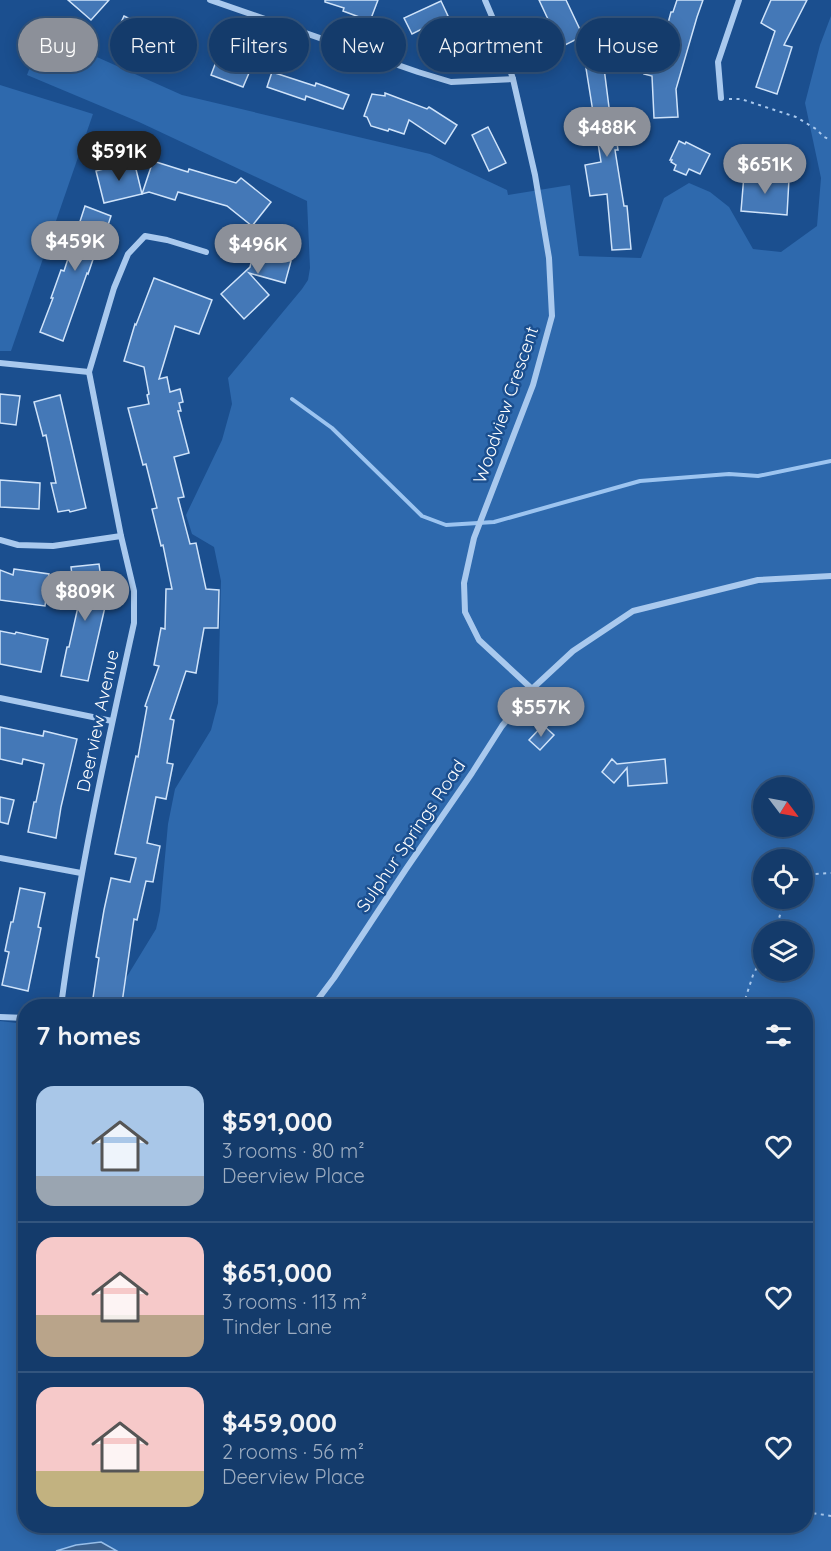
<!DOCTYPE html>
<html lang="en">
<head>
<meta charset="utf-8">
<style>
  body { margin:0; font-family:Quicksand,sans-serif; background:#214673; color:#f1f3f6; height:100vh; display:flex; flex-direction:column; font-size:22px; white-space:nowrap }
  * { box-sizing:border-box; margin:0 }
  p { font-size:20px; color:#9dadc1 }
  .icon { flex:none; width:33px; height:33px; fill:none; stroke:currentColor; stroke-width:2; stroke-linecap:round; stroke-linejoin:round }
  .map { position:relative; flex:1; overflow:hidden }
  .drawer { position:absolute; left:18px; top:999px; width:795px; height:534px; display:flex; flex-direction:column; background:#143b6b; border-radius:24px; box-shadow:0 3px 15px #0003,0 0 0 2px #33557e }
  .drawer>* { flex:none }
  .banner { position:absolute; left:18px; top:18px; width:795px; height:54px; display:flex; gap:12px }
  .needle { width:39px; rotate:122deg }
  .buttons { position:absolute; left:753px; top:777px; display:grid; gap:12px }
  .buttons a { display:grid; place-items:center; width:60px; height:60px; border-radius:50%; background:#143b6b; box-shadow:0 3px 15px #0003,0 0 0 2px #33557e; font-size:30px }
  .price { position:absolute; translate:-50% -51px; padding:0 14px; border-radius:21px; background:#8c9099; color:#fff; font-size:20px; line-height:39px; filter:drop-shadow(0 2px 3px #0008) }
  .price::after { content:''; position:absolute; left:50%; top:36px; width:18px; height:14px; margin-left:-9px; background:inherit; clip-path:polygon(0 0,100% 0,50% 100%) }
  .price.on { background:#222; color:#fff }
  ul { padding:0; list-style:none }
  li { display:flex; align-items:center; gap:18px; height:150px; padding:0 18px }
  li+li { border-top:2px solid #33557e }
  li span { display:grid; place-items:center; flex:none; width:168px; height:120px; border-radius:18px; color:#555 }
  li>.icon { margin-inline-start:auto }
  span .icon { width:72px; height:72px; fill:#fffc; stroke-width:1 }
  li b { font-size:26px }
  h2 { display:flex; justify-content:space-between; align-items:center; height:72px; padding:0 18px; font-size:26px }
  .tag { padding:0 21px; border-radius:27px; background:#143b6b; box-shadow:0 3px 15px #0003,0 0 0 2px #33557e; font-size:21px; line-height:54px }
  .tag.on { background:#8c9099; color:#fff }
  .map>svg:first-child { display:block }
  .green { fill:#2e69ad; fill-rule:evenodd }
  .water { fill:#3c6290; stroke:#9cc4f0; stroke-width:1.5 }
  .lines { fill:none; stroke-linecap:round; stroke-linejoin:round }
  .stream { stroke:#9cc4f0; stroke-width:4 }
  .building { fill:#4478b7; stroke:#cfe3fa; stroke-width:1.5 }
  .path { stroke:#a9c9ee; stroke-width:2; stroke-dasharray:3 4.5; stroke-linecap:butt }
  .minor { stroke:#a9c9ee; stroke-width:6 }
  .labels { text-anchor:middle; stroke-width:5; stroke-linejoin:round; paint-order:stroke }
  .street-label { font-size:18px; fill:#fff; stroke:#1b4f8f }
</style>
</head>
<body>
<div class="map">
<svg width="831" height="1551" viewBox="0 0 831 1551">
  <rect width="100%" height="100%" fill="#1b4f8f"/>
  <g class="green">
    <path d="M 831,16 L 831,1551 L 117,1551 L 101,1543 L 76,1545 L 56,1551 L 0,1551 L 0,1021 L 25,1024 L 26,1526 L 806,1526 L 806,1006 L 109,1006 L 156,929 L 160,911 L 168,824 L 175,789 L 211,730 L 218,703 L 221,581 L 214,547 L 192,534 L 186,515 L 222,440 L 232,404 L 228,378 L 302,289 L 308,280 L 310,268 L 307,201 L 139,122 L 27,75 L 43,33 L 182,95 L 430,154 L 507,190 L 508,195 L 570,185 L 579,256 L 641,258 L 664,198 L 689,183 L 710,192 L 729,207 L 753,249 L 781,252 L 817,226 L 821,178 L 805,103 L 820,45 ZM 764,788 L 802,788 L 802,826 L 764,826 ZM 764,860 L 802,860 L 802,898 L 764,898 ZM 764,932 L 802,932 L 802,970 L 764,970 Z"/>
    <polygon points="0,85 93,114 11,351 0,351"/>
  </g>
  <polygon class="water" points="101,1542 117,1551 56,1551 76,1545"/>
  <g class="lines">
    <polyline class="stream" points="292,399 332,428 422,516 446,525 494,522 640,481 729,474 758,476 831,461"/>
  </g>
  <g class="building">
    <polygon points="68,0 109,0 91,20"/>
    <polygon points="325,0 378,0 370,21 343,11 344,8 325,2"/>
    <polygon points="539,0 566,0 583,36 561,47"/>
    <polygon points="677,0 703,0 697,17 676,89 678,117 654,118 652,76 644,74 652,46 661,49 671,12 673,12"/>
    <polygon points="771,0 807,0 784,45 792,47 777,94 756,87 775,31 761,23"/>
    <polygon points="441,1 448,16 412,34 404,18"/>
    <polygon points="124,16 151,29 139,53 113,40"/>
    <polygon points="168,38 196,48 191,63 163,53"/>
    <polygon points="219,54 252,66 243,87 211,75"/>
    <polygon points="603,60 610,115 617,114 620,143 617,143 618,150 615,150 624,206 627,206 631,249 612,250 607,194 590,196 585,165 601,162 585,62"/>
    <polygon points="272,72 315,86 316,83 349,95 343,109 306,96 305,100 267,87"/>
    <polygon points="385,93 427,109 429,107 457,125 445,144 409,120 404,134 389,129 388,131 371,126 367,117 364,116 372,94 385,96"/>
    <polygon points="488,127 506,163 489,171 472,135"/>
    <polygon points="679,141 685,144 686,142 710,154 700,174 689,169 686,175 674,170 676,165 671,162 672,160 670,160"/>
    <polygon points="134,161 142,194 104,203 96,171"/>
    <polygon points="153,161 188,172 189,169 236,183 241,178 271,202 252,226 227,206 178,192 175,200 149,192 142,194"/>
    <polygon points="744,175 789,179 787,215 741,211"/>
    <polygon points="85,206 111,216 102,243 99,242 88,274 87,273 63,341 40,332 53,298 51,298 61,270 64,271"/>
    <polygon points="259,232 283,238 278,257 291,261 285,283 249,273 269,295 244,319 221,294 250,267"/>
    <polygon points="154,278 212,300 199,334 175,326 159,379 167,377 170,392 180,389 183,402 179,403 181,411 178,411 189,453 174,457 184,497 178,498 190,544 196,543 206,589 219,590 218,628 204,628 196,673 186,671 170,719 174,720 167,763 173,764 166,799 156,797 147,843 160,846 153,882 146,881 137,920 134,919 122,1003 93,998 99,958 96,957 104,910 111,878 130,882 136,858 115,854 136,756 138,757 147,707 145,706 159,666 154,665 161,628 165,629 166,589 172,589 163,545 161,546 152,509 157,508 146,464 143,465 128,408 149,404 147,395 149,394 144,367 124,361 135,324 136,325"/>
    <polygon points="0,394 20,396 16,425 0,423"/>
    <polygon points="60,395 86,508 70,512 69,510 58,512 51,483 56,483 46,435 43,436 34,402"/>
    <polygon points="0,480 40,483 39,509 0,507"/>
    <polygon points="99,564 105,607 88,681 61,676 67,647 69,647 80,598 75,599 71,567"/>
    <polygon points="14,569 49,574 45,606 0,600 0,570 13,575"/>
    <polygon points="0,631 15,634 16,632 48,639 41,672 0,664"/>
    <polygon points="543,725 554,735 540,750 529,740"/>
    <polygon points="0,727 43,736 44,731 77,739 61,807 56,838 28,832 34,802 36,802 44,764 23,759 22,764 0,759"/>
    <polygon points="612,759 617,764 665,759 667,783 628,786 627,768 614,783 602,772"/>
    <polygon points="0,797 14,800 8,824 0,822"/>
    <polygon points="20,888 45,893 38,927 41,928 28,991 2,985 9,952 5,951 11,922 13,922"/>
  </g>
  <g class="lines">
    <g class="path">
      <polyline points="729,99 741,99 796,117 816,129 824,137 831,140"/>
      <polyline points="802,880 815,874 831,873"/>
      <polyline points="775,932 785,898"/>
      <polyline points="743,1006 753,975 764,954"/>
      <polyline points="806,1512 831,1516"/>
    </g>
    <g class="minor">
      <polyline points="210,0 418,72 451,82 513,79"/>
      <polyline points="485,0 496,26 513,79 535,175 549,258 552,316 533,385 474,538 464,583 465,612 479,640 532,689"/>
      <polyline points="721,98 718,62 739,0"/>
      <polyline points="0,363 89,372"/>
      <polyline points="0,540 18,545 53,546 121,536"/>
      <polyline points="0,698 112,721"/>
      <polyline points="0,858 81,873"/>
      <path d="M 61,1006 C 78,877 106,750 134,623 L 134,591 L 121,536 L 89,372 L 114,288 L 128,254 L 145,236 L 167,240 L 206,252"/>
      <polyline points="313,1006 334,978 406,869 472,773 502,726 532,689 573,651 633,611 758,580 831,576"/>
      <polyline points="0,1017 26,1018"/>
    </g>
  </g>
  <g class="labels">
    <g class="street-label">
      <text transform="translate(506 405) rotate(-71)" y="6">Woodview Crescent</text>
      <text transform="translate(98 721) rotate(-78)" y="6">Deerview Avenue</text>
      <text transform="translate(411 836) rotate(-56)" y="6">Sulphur Springs Road</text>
    </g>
  </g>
</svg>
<div class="buttons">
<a><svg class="needle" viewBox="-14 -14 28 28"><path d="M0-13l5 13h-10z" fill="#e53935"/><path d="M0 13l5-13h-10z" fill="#9dadc1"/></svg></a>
<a><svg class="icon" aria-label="locate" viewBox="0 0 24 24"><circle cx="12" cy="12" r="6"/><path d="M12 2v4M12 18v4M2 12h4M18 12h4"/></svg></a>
<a><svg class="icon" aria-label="layers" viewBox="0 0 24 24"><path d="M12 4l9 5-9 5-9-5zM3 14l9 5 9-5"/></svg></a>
</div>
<b class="price" style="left:607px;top:158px">$488K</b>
<b class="price on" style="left:119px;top:182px">$591K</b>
<b class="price" style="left:765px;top:195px">$651K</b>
<b class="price" style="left:75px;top:272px">$459K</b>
<b class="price" style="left:258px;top:275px">$496K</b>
<b class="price" style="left:85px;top:622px">$809K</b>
<b class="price" style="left:541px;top:738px">$557K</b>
<div class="banner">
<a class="tag on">Buy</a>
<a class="tag">Rent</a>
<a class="tag">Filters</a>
<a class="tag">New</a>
<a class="tag">Apartment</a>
<a class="tag">House</a>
</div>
<section class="drawer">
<h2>7 homes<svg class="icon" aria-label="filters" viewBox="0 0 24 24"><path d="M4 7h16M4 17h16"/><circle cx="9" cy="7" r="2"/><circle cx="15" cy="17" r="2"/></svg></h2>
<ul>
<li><span style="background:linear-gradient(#a9c7e8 75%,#9aa5b1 0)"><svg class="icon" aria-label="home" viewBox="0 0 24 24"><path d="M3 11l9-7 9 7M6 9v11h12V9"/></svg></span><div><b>$591,000</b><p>3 rooms · 80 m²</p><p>Deerview Place</p></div><svg class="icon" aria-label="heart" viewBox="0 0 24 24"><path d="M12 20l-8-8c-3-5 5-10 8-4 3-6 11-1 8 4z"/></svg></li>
<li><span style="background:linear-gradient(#f6c9c9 65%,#b9a48a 0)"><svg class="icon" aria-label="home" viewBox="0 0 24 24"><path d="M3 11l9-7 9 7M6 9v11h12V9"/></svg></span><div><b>$651,000</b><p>3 rooms · 113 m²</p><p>Tinder Lane</p></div><svg class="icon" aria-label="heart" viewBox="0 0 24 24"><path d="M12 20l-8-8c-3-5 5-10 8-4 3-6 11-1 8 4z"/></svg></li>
<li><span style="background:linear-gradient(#f6c9c9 70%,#c2b280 0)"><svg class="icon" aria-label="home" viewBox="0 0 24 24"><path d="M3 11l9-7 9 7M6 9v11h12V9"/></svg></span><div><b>$459,000</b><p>2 rooms · 56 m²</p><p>Deerview Place</p></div><svg class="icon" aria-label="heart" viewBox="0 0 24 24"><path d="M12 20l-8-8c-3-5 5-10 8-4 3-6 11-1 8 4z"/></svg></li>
</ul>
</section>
</div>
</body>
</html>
